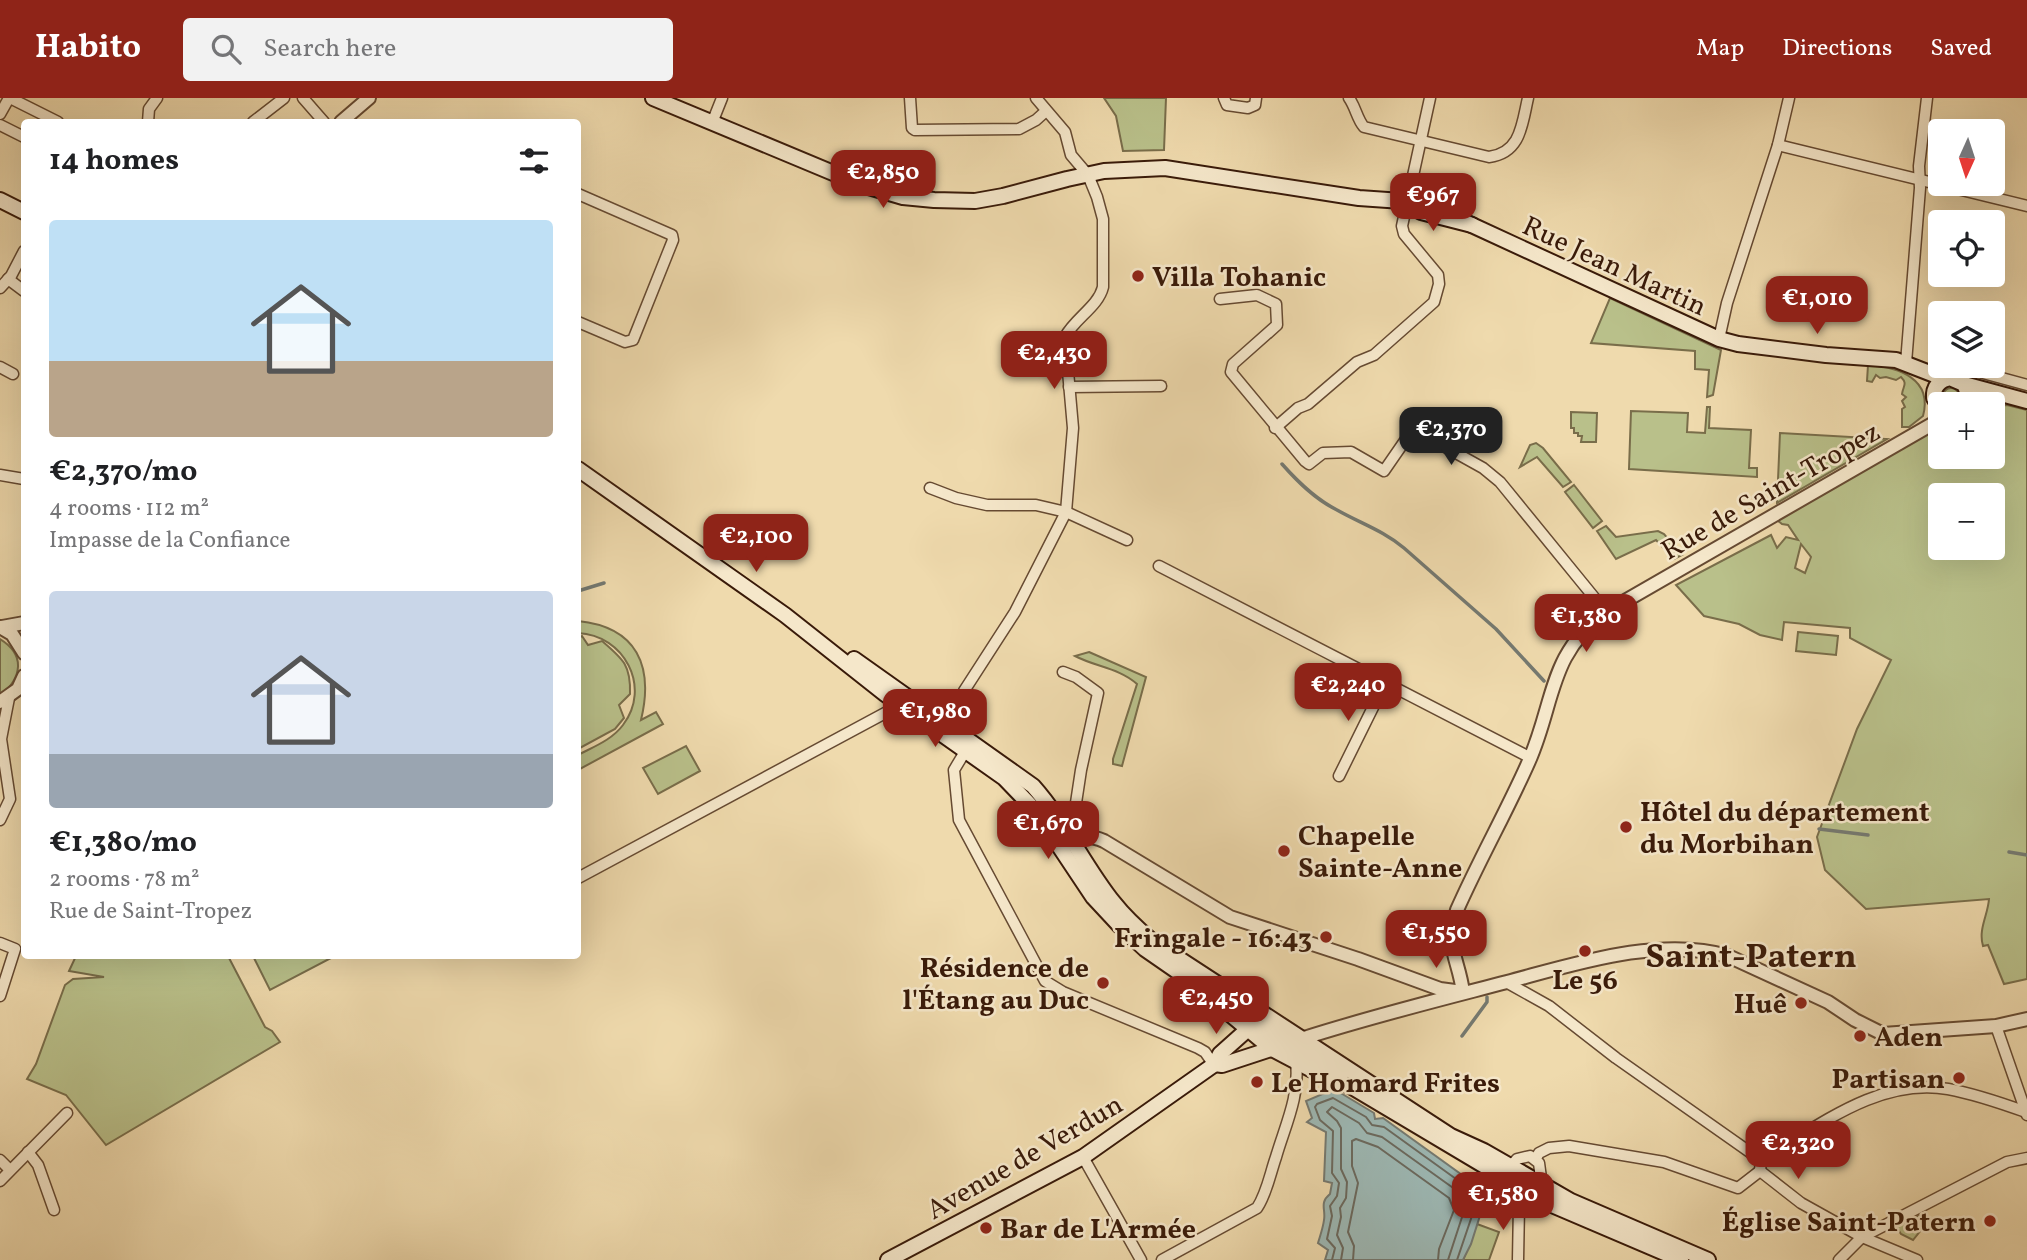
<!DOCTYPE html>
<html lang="en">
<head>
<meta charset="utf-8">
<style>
  body { margin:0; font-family:Vollkorn,serif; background:#f2f2f2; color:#202124; height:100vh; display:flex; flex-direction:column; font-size:26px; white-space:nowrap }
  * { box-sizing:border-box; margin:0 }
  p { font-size:23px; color:#757577 }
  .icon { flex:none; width:38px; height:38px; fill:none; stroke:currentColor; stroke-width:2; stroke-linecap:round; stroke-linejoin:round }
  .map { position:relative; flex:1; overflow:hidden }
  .sheet { position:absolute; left:21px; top:21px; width:560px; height:840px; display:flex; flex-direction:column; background:#fff; border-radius:7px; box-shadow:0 7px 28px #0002 }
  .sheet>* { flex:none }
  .needle { width:46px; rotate:183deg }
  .tools { position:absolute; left:1928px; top:21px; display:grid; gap:14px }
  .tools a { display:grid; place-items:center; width:77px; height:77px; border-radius:7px; background:#fff; box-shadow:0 7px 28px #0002; font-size:35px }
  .price { position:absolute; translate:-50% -60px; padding:0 16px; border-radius:14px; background:#8f2418; color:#fff; font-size:23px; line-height:46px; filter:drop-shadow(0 2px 4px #0008) }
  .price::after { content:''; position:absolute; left:50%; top:42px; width:21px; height:16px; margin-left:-10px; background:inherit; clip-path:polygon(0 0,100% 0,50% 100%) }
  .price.selected { background:#222; color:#fff }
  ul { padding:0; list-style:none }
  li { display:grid; align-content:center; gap:14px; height:371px; padding:0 28px }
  li span { display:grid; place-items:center; height:217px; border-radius:7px; color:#555 }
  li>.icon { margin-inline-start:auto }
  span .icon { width:126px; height:126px; fill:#fffc; stroke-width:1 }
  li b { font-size:30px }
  h2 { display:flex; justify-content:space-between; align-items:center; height:84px; padding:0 28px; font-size:30px }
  header { display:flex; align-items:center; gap:42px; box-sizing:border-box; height:98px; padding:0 35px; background:#8f2418; color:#fff }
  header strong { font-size:33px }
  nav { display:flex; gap:38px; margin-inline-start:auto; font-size:24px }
  .search { width:490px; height:63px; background:#f2f2f2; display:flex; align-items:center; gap:18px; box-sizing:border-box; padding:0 24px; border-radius:7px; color:#757577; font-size:26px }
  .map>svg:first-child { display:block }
  .green { fill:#b9c08a; stroke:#796d4a; stroke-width:2; fill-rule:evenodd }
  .water { fill:#9db8b4; stroke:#757970; stroke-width:2 }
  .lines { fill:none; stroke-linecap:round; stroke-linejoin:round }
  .shore { stroke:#6b695e; stroke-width:2 }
  .stream { stroke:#757970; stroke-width:3.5 }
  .minor-casing { stroke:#664a32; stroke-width:13 }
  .tertiary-casing { stroke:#664a32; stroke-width:16 }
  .secondary-casing { stroke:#391a09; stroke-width:18 }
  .minor { stroke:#f5e7ca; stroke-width:10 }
  .tertiary { stroke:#f5e7ca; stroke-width:12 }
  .secondary { stroke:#f5e7ca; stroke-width:14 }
  .poi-dot { fill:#8f2418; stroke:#f5e7ca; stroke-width:2.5 }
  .labels { text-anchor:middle; stroke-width:5; stroke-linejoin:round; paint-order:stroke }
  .street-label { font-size:28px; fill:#391a09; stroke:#f5e7ca }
  .poi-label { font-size:28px; font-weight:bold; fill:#391a09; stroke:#f5e7ca; text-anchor:start }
  .district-label { font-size:35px; font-weight:bold; fill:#391a09; stroke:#f5e7ca }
</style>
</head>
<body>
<header>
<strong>Habito</strong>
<div class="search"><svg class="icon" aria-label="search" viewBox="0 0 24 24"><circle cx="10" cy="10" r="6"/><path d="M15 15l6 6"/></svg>Search here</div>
<nav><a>Map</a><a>Directions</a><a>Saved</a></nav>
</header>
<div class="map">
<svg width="2027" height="1162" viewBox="0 0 2027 1162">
  <rect width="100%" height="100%" fill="#efdaad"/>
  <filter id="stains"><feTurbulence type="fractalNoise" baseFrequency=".00286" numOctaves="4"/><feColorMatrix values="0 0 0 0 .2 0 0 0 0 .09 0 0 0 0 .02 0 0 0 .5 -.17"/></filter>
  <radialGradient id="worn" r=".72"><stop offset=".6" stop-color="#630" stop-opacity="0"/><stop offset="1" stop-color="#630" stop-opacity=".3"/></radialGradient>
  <g class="green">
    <polygon points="1104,0 1166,0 1164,52 1123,53 1116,18"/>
    <polygon points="1610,200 1721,252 1713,297 1707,299 1709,272 1695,271 1695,253 1591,245"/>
    <path d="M 1868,267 C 1899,269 1933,281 1923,318 L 1909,329 L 1902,329 L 1902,311 L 1905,309 L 1902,303 L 1906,299 L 1902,296 C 1903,288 1908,286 1901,279 L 1896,282 L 1886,279 L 1880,280 L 1876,277 L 1872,284 L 1867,283 Z"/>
    <circle cx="1951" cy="298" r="8"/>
    <path d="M 2007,307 L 2027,312 L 2027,881 L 2004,886 L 1988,847 L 1983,848 C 1978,831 1988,817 1989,801 L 1866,811 L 1825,772 L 1817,739 L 1857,631 L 1891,562 L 1850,540 L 1850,530 L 1784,524 L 1782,542 L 1760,537 L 1739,526 L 1704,518 L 1676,487 L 1771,437 L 1777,450 L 1786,439 L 1798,442 L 1788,427 L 1782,426 L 1777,422 L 1941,325 L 1941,359 L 1993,359 L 1993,309 ZM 1941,397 L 1993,397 L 1993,450 L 1941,450 ZM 1801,446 L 1811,459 L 1805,475 L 1795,470 Z"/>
    <polygon points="1707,309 1710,309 1709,330 1751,332 1749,370 1757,370 1757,379 1629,371 1631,313 1688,315 1687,334 1705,335"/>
    <polygon points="1571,314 1597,315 1596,344 1581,344 1582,338 1578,338 1578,335 1574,335 1574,330 1571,330"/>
    <polygon points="1780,335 1887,341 1777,405"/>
    <polygon points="1536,345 1543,350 1571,384 1563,389 1537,359 1520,369 1530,347"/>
    <polygon points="1574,387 1602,423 1593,430 1565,394"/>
    <polygon points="1606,428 1616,439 1658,433 1664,436 1682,457 1674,461 1656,442 1616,461 1597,433"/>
    <path d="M 578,523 C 637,529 654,568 641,622 L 656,614 L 663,626 L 578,672 L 578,657 C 593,649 612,642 623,627 C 652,589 624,537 578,535 Z"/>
    <polygon points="1798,534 1838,538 1836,557 1796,553"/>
    <path d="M 582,538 L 588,547 L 602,543 C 623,561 631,567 630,596 L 619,607 L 624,620 L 615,631 L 578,651 L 578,540 Z"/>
    <path d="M 0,541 C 26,557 22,580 0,598 Z"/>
    <path d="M 1089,554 L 1146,579 L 1122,668 L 1113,666 L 1113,661 L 1137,586 C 1119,570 1096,569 1075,558 Z"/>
    <polygon points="686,648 700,673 658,696 643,670"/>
    <polygon points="76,858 228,858 265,929 272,933 280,944 106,1047 66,997 27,981 36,966 65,887 73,881 104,879 69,873"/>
    <polygon points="259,858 332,858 333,859 270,892 254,860"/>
    <polygon points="1920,1117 1925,1127 1913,1142 1901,1136 1896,1128"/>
    <polygon points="1477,1126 1499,1134 1489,1162 1463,1162"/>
  </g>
  <path class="water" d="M 1334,991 L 1374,1015 L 1375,1021 L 1383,1020 L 1469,1082 L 1483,1108 L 1471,1146 L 1463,1162 L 1325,1162 L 1328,1152 L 1318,1145 C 1320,1138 1323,1130 1324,1122 C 1326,1111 1319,1105 1330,1096 L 1332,1085 L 1324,1083 L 1326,1034 L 1307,1024 L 1312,1020 L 1306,1003 Z"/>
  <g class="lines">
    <g class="shore">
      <polyline points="1332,1162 1335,1150 1327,1141 1332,1118 1330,1108 1337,1098 1339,1085 1332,1075 1333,1033 1320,1022 1315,1009 1317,1006 1333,1000 1366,1019 1372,1027 1384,1029 1463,1086 1475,1109 1457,1162"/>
      <polyline points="1341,1162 1343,1150 1337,1137 1341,1119 1340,1110 1346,1100 1347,1084 1341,1071 1341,1030 1337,1023 1327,1014 1332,1009 1359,1025 1367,1035 1382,1039 1456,1092 1465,1110 1448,1162"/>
      <polyline points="1353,1162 1354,1148 1348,1134 1358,1085 1352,1068 1352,1043 1356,1041 1378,1049 1449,1100 1454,1112 1439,1151 1438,1162"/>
    </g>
    <g class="stream">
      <path d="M 1282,366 C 1298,384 1315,401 1337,412 C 1360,425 1384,433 1404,450 L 1496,531 L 1544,583"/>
      <polyline points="578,493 604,485"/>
      <polyline points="1819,731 1868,737"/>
      <polyline points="2009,754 2027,757"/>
      <polyline points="1462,938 1487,904 1487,899"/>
    </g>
    <defs>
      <g id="minor">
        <polyline points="10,0 58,24"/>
        <polyline points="303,0 324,24"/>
        <polyline points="910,0 912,30 915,32 1019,31 1036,22 1046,13"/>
        <polyline points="1224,0 1227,7 1248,10 1255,7 1256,0"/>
        <path d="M 1349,0 C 1356,10 1357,21 1364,29 L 1489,59 C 1521,55 1522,26 1528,0"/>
        <polyline points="0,16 9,0"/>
        <polyline points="148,24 149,11 157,0"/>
        <polyline points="253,24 284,0"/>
        <polyline points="712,25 722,0"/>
        <polyline points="0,27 24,39"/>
        <polyline points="1778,47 2027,108"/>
        <polyline points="578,96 672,137 673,142 633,242 625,244 578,224"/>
        <polyline points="8,181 24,193"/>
        <polyline points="0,190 11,178 24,153"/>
        <polyline points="1220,201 1257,197 1276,206 1277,227 1233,266 1231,274 1305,363 1309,366 1323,355 1351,354 1384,373 1413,331 1483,370 1500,384 1606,514"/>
        <polyline points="1719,241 1727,205 1778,47 1789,0"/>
        <polyline points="1906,265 1920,90 1919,68 1927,0"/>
        <polyline points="0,269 13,276"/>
        <polyline points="1955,281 1955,274 1961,269 2027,287"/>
        <polyline points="1069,289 1161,288"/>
        <polyline points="1275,330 1298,310 1308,306 1357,264 1374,257 1434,204 1439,186 1438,177 1404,136 1402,128 1430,0"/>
        <polyline points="0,377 24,381"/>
        <polyline points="930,390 956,400 987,407 1036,407 1066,414 1127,442"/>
        <polyline points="1159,468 1531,660"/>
        <path d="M 964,593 L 1015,514 L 1066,414 L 1073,330 L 1065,239 C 1075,220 1098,209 1103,189 L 1103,121 L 1097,99 L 1088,77 L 1071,57 L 1065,34 L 1036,0"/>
        <polyline points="966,652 954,672 959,722 1045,883 1063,894 1198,950 1205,954 1214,967"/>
        <polyline points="1339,678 1385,585"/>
        <polyline points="0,722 10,701 1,641 9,600"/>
        <polyline points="1063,727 1074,718 1081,672 1098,595 1076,579 1063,574"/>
        <polyline points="578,780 887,614 898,604"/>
        <polyline points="0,845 15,851 0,898"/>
        <polyline points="1506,884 1549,908 1616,960 1761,1062 1760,1073"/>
        <polyline points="1996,928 2027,1017"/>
        <polyline points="28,1054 38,1067 54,1112"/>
        <polyline points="1083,1059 1141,1162"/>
        <polyline points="1536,1060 1539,1055 1549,1050 1569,1048 1664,1064 1738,1090 1760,1073 1801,1105 1862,1139 1917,1162"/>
        <polyline points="0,1062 10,1072"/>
        <path d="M 1761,1062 C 1818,1029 1878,979 1948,991 C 1975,996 2001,1005 2026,1014"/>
        <polyline points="0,1083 67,1015"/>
        <path d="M 1162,1162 L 1257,1110 C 1267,1095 1270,1076 1276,1059 C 1285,1028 1300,998 1296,964"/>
        <polyline points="1518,1162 1519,1107 1510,1075 1510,1069 1517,1061 1530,1058 1539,1065 1541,1080 1519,1107"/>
        <polyline points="1839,1162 1862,1139 2007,1064 2027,1060"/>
      </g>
      <g id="tertiary">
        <polyline points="341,24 369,0"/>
        <polyline points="0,529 12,536 24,555"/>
        <polyline points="2,529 24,525"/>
        <polyline points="0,604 18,591 24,578"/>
        <path d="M 1066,747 C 1081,738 1087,736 1104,743 L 1230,819 L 1358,861 L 1440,891 L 1455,893"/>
        <path d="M 1463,894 C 1458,858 1445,852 1457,812 C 1479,762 1507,713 1529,663 C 1555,604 1548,556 1606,514 L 1941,321"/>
        <path d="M 1301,941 C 1369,919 1438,902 1507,884 C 1575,866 1659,838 1728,858 L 1828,904 L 1855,922 L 1883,936 L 1996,928 L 2027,921"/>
      </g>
      <g id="secondary">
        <polyline points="653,0 862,87 903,99 934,102 975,103 1003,98 1067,81 1104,73 1165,70 1359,100 1402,103 1421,114 1472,127"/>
        <polyline points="0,102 24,114"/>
        <polyline points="1463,123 1719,241 1738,246 1826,257 1896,262 1945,281"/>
        <polyline points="1964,286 2027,303"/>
        <path d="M 1941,311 L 1934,300 C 1933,289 1939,282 1950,280 L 1964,286 L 1968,296 L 1965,306"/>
        <polyline points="578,371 785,517 885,596 1004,680 1035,712 1093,799 1120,828 1145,851 1184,878 1272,951 1314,973 1352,989 1545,1104 1681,1162"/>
        <path d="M 854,561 L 1033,688 C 1065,724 1084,768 1114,805 C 1125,819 1138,831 1152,843 L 1451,1038 L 1484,1053 L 1571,1103 L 1708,1162"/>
        <polyline points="1248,931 1257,929 1262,930 1342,975"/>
        <polyline points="1215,966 1222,967 1277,949"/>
        <polyline points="888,1162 1083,1059 1215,966 1220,956 1248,931"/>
      </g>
    </defs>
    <use href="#minor" class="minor-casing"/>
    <use href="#tertiary" class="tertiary-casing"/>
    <use href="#secondary" class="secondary-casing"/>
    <use href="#minor" class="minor"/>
    <use href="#tertiary" class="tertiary"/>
    <use href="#secondary" class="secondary"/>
  </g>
  <g class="poi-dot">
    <circle cx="1138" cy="178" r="7"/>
    <circle cx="1626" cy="729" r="7"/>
    <circle cx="1284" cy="753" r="7"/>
    <circle cx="1326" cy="839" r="7"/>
    <circle cx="1585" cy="853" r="7"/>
    <circle cx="1103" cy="885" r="7"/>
    <circle cx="1801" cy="905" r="7"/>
    <circle cx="1860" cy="938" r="7"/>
    <circle cx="1959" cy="980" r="7"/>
    <circle cx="1257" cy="984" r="7"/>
    <circle cx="1990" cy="1123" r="7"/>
    <circle cx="986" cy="1130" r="7"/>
  </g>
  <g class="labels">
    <g class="street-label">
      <text transform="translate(1615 167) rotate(25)" y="10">Rue Jean Martin</text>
      <text transform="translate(1770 392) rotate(-30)" y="10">Rue de Saint-Tropez</text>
      <text transform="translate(1024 1058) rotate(-30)" y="10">Avenue de Verdun</text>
    </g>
    <g class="poi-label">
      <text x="1152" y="188">Villa Tohanic</text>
      <text x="1640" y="723">Hôtel du département<tspan x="1640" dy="32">du Morbihan</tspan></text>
      <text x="1298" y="747">Chapelle<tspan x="1298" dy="32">Sainte-Anne</tspan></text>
      <text x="1312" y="849" text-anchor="end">Fringale - 16:43</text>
      <text x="1089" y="879" text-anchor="end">Résidence de<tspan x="1089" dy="32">l'Étang au Duc</tspan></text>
      <text x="1585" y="891" text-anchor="middle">Le 56</text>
      <text x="1787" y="915" text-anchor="end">Huê</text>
      <text x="1874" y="948">Aden</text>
      <text x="1945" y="990" text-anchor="end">Partisan</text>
      <text x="1271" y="994">Le Homard Frites</text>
      <text x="1976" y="1133" text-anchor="end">Église Saint-Patern</text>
      <text x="1000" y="1140">Bar de L'Armée</text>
    </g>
    <g class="district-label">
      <text x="1751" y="869">Saint-Patern</text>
    </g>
  </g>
  <rect width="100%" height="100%" filter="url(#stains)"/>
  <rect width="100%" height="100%" fill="url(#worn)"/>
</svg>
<div class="tools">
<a><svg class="needle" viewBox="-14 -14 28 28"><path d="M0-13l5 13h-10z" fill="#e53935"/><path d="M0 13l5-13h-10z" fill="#757577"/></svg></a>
<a><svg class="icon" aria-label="locate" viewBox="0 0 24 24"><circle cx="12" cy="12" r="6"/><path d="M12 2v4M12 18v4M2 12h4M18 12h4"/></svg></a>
<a><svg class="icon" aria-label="layers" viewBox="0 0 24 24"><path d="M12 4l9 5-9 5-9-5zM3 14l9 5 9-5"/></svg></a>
<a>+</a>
<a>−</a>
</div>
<b class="price" style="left:883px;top:112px">€2,850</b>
<b class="price" style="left:1433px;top:135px">€967</b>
<b class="price" style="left:1817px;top:238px">€1,010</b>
<b class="price" style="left:1054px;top:293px">€2,430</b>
<b class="price selected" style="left:1451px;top:369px">€2,370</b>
<b class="price" style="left:756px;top:476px">€2,100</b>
<b class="price" style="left:1586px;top:556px">€1,380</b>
<b class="price" style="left:1348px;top:625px">€2,240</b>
<b class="price" style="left:935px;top:651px">€1,980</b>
<b class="price" style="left:1048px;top:763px">€1,670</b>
<b class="price" style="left:1436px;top:872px">€1,550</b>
<b class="price" style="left:1216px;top:938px">€2,450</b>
<b class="price" style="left:1798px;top:1083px">€2,320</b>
<b class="price" style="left:1503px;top:1134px">€1,580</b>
<section class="sheet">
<h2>14 homes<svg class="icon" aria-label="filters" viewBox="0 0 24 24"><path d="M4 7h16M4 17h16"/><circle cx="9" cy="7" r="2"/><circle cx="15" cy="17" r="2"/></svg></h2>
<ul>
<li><span style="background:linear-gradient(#bfe0f5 65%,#b9a48a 0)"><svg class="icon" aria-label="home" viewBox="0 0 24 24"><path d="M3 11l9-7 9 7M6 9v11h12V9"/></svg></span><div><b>€2,370/mo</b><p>4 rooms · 112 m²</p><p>Impasse de la Confiance</p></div></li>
<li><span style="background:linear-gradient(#c9d6e8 75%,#9aa5b1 0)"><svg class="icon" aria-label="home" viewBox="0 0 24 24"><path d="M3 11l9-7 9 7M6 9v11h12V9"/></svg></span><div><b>€1,380/mo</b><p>2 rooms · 78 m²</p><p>Rue de Saint-Tropez</p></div></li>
</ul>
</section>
</div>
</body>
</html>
